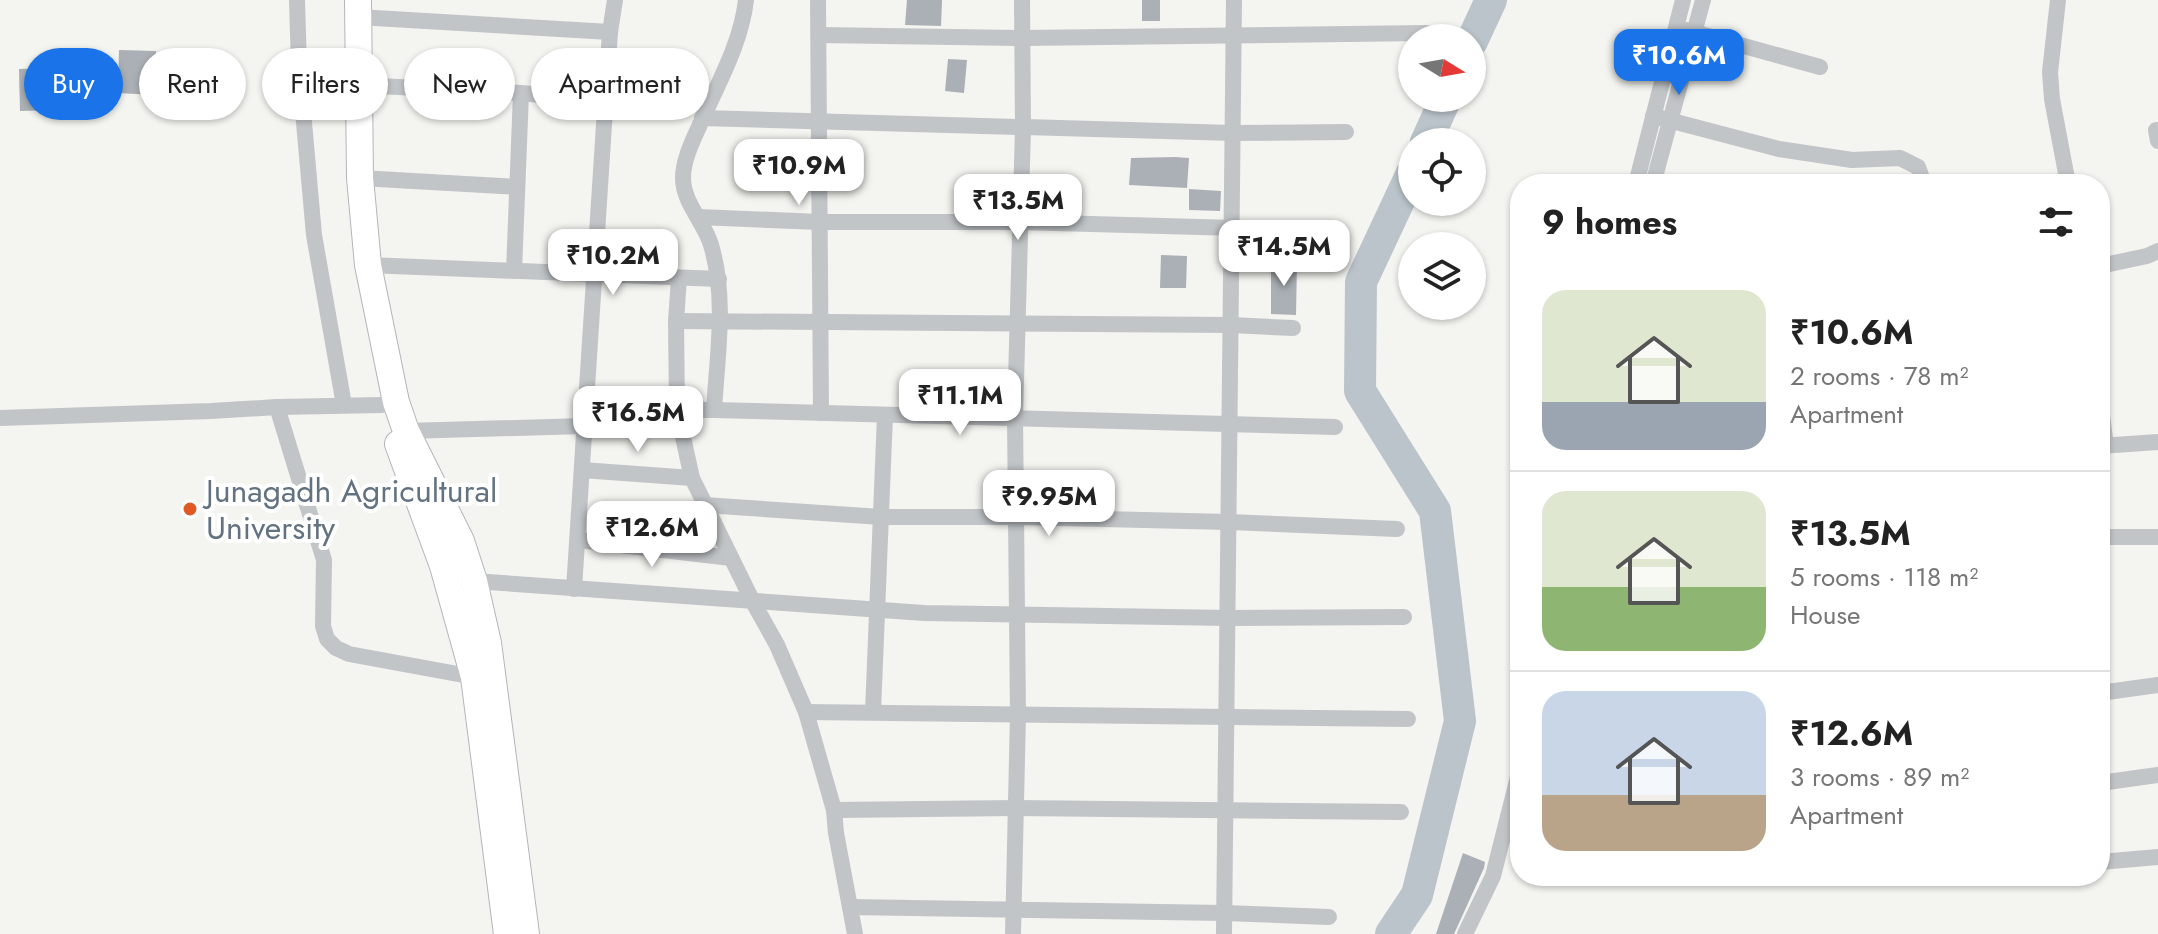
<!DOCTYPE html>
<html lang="en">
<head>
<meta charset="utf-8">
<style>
  body { margin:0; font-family:Jost,sans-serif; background:#f6f6f6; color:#222; height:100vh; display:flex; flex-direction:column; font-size:30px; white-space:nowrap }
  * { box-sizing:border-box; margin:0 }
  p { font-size:26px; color:#767676 }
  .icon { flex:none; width:44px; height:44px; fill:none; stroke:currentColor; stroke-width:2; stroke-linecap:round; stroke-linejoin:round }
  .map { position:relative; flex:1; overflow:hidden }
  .side { position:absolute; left:1510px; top:174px; width:600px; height:712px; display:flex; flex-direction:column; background:#fff; border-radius:32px; box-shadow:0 2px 6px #0004 }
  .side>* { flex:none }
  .hud { position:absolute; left:24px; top:48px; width:760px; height:72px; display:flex; gap:16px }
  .needle { width:52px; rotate:101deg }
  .tools { position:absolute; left:1398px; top:24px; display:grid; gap:16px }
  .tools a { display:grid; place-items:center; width:88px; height:88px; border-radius:50%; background:#fff; box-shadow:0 2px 6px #0004; font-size:40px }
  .price { position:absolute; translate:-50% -68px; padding:0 18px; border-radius:16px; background:#fff; color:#222; font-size:26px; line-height:52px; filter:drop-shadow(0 2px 4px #0008) }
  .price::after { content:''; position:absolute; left:50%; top:48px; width:24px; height:18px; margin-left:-12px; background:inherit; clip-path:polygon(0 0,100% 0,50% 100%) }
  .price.on { background:#1a73e8; color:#fff }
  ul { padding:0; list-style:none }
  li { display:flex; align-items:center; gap:24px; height:200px; padding:0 32px }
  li+li { border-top:2px solid #e0e0e0 }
  li span { display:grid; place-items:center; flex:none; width:224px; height:160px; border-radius:24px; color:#555 }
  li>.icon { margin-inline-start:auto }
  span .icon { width:96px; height:96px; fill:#fffc; stroke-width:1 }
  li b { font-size:34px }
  h2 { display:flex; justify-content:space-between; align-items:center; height:96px; padding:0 32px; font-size:34px }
  .pill { padding:0 28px; border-radius:36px; background:#fff; box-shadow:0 2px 6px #0004; font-size:28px; line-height:72px }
  .pill.on { background:#1a73e8; color:#fff }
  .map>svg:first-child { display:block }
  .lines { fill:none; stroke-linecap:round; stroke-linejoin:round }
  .river { stroke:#bac4ca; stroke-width:32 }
  .building { fill:#aab0b5 }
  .primary-casing { stroke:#b2b6ba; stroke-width:28 }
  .minor { stroke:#c1c5c8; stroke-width:16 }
  .primary { stroke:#fff; stroke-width:26 }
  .poi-dot { fill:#df5a25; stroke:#fff; stroke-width:3 }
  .labels { text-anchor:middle; stroke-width:8; stroke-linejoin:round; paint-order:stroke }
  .poi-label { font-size:32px; fill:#637280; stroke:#fff; text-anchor:start }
</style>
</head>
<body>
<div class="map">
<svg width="2158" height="934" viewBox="0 0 2158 934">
  <rect width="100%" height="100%" fill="#f4f4f0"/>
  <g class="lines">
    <g class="river">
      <polyline points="1472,41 1491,0"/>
      <polyline points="1426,142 1446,98"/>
      <polyline points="1391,934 1417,895 1460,721 1435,511 1360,391 1361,282 1412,173"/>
    </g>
  </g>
  <g class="building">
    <polygon points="907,0 942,0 941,26 905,25"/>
    <rect x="1142" y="0" width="18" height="21"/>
    <polygon points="119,50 156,51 154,95 118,93"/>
    <polygon points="948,59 967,60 964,93 945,91"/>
    <polygon points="85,67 86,109 20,111 19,69"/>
    <polygon points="1175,157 1189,158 1187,188 1129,185 1131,158"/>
    <polygon points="1189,189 1221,191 1220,211 1189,210"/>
    <polygon points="1161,255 1187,256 1186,288 1160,288"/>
    <polygon points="1271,262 1297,262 1296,315 1271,314"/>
    <polygon points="1463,853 1485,862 1484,868 1454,934 1436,934"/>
  </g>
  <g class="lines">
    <defs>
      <g id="primary">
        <polyline points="358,0 360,178 368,265 396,402 406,431 461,541 474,581 488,643 526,934"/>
        <polyline points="398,444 443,566 474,677 507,934"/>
      </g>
    </defs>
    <use href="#primary" class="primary-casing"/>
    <g class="minor">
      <polyline points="297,0 299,66 314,235 344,405"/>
      <polyline points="818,0 821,413"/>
      <polyline points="2058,0 2050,72 2052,99 2068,184"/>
      <polyline points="358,17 610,32"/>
      <polyline points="1686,30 1820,67"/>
      <polyline points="819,35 1023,38 1426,33"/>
      <polyline points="358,85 521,93 606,102"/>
      <polyline points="1653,116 1779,149 1852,160 1900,158 1918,167 1924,184"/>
      <polyline points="702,118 1233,133 1346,132"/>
      <polyline points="2156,130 2158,141"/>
      <polyline points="360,178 517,187"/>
      <polyline points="1636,184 1683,0"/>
      <polyline points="1653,184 1703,0"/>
      <polyline points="698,217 820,222 1019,222 1340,231"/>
      <polyline points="368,265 719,279"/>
      <polyline points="2100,266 2147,256 2158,251"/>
      <polyline points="514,271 521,93"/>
      <polyline points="679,278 676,321 677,410 692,478 753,602 777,645 806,712 834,810 836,833 855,934"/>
      <polyline points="676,321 1231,325 1293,328"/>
      <polyline points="2100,400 2106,446"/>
      <polyline points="277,407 324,560 323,626 327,639 336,648 349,654 474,677"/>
      <polyline points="586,409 714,410 1335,427"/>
      <path d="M 714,410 C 717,357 727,298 711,245 C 705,223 683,203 683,178 C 683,159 694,138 702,120 C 719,81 741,43 746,0"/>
      <polyline points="0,418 211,411 277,407 382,405"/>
      <polyline points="406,431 584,426"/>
      <polyline points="2100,446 2158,442"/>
      <polyline points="582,470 692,478"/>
      <polyline points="704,505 881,517 1017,517 1229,522 1397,529"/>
      <polyline points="2100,537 2158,537"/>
      <polyline points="578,540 731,558"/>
      <polyline points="474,581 924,613 1228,618 1404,617"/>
      <polyline points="574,589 610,32 615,0"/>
      <polyline points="2100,693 2158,685"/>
      <polyline points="806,712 1408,719"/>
      <polyline points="873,712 885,415"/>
      <polyline points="2100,783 2158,775"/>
      <polyline points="834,810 1016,808 1401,812"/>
      <polyline points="2100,862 2158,857"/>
      <polyline points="850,907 1224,913 1329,917"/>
      <polyline points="1013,934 1018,714 1015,417 1023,128 1022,0"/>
      <polyline points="1224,934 1234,0"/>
      <polyline points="1465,934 1493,876 1520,769"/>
    </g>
    <use href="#primary" class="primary"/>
  </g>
  <circle class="poi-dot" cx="190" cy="509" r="8"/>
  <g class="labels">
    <g class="poi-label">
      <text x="206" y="502">Junagadh Agricultural<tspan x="206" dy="37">University</tspan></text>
    </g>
  </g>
</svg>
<div class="tools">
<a><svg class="needle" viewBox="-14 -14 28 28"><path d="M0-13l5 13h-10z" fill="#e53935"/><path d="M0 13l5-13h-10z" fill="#767676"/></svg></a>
<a><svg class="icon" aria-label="locate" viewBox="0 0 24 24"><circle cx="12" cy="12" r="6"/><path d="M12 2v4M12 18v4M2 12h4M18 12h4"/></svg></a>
<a><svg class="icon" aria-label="layers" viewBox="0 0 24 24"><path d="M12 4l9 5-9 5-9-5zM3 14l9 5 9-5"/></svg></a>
</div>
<b class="price on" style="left:1679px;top:97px">₹10.6M</b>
<b class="price" style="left:799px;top:207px">₹10.9M</b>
<b class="price" style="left:1018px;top:242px">₹13.5M</b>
<b class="price" style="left:1284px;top:288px">₹14.5M</b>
<b class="price" style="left:613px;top:297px">₹10.2M</b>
<b class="price" style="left:960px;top:437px">₹11.1M</b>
<b class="price" style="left:638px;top:454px">₹16.5M</b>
<b class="price" style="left:1049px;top:538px">₹9.95M</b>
<b class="price" style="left:652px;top:569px">₹12.6M</b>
<div class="hud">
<a class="pill on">Buy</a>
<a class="pill">Rent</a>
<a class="pill">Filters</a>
<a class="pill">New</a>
<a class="pill">Apartment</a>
</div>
<section class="side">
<h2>9 homes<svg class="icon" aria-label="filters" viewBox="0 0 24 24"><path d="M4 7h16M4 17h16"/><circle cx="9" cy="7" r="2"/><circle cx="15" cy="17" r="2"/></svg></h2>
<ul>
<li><span style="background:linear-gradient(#dfe7d0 70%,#9aa5b1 0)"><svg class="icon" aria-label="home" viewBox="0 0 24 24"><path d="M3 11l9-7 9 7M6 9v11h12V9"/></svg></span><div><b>₹10.6M</b><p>2 rooms · 78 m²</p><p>Apartment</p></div></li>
<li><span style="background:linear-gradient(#dfe7d0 60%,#8fb573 0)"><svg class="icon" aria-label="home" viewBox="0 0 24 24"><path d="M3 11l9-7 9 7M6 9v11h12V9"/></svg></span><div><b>₹13.5M</b><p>5 rooms · 118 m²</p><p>House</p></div></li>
<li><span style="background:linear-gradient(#c9d6e8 65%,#b9a48a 0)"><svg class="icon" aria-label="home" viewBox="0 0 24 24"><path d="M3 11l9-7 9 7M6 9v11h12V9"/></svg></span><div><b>₹12.6M</b><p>3 rooms · 89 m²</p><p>Apartment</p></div></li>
</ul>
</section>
</div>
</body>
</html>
